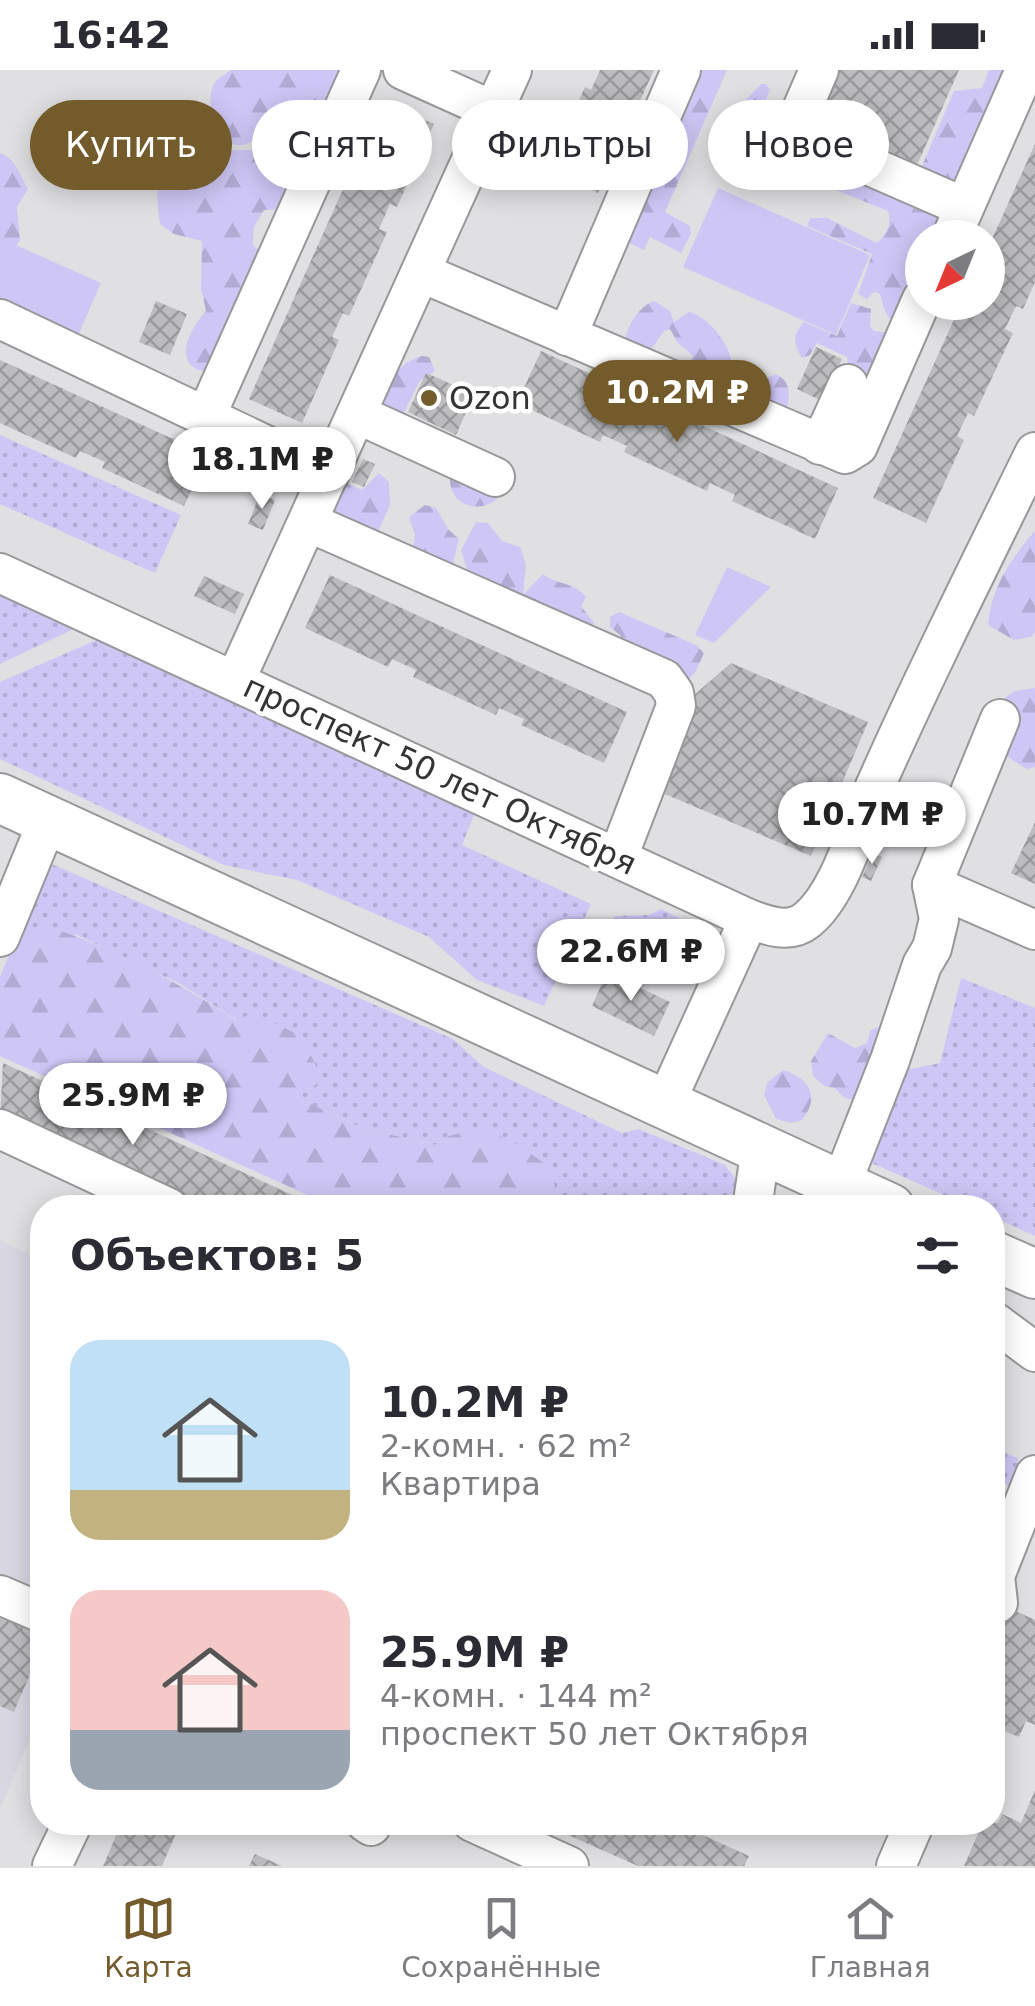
<!DOCTYPE html>
<html lang="ru">
<head>
<meta charset="utf-8">
<style>
  body { margin:0; font-family:"DejaVu Sans",sans-serif; background:#f7f7f7; color:#2b2b33; height:100vh; display:flex; flex-direction:column; font-size:38px; white-space:nowrap }
  * { box-sizing:border-box; margin:0 }
  p { font-size:32px; color:#7c7c81 }
  .icon { flex:none; width:55px; height:55px; fill:none; stroke:currentColor; stroke-width:2; stroke-linecap:round; stroke-linejoin:round }
  .map { position:relative; flex:1; overflow:hidden }
  .panel { position:absolute; left:30px; top:1125px; width:975px; height:640px; display:flex; flex-direction:column; background:#fff; border-radius:40px; box-shadow:0 5px 25px #0003 }
  .panel>* { flex:none }
  .guide { position:absolute; left:30px; top:30px; width:975px; height:90px; display:flex; gap:20px }
  .needle { width:65px; rotate:223deg }
  .tools { position:absolute; left:905px; top:150px; display:grid; gap:20px }
  .tools a { display:grid; place-items:center; width:100px; height:100px; border-radius:50%; background:#fff; box-shadow:0 5px 25px #0003; font-size:50px }
  .price { position:absolute; translate:-50% -85px; padding:0 22px; border-radius:35px; background:#fff; color:#222; font-size:32px; line-height:65px; filter:drop-shadow(0 2px 5px #0008) }
  .price::after { content:''; position:absolute; left:50%; top:60px; width:30px; height:22px; margin-left:-15px; background:inherit; clip-path:polygon(0 0,100% 0,50% 100%) }
  .price.active { background:#735b2b; color:#fff }
  ul { padding:0; list-style:none }
  li { display:flex; align-items:center; gap:30px; height:250px; padding:0 40px }
  li span { display:grid; place-items:center; flex:none; width:280px; height:200px; border-radius:30px; color:#555 }
  li>.icon { margin-inline-start:auto }
  span .icon { width:120px; height:120px; fill:#fffc; stroke-width:1 }
  li b { font-size:42px }
  h2 { display:flex; justify-content:space-between; align-items:center; height:120px; padding:0 40px; font-size:42px }
  .chip { padding:0 35px; border-radius:45px; background:#fff; box-shadow:0 5px 25px #0003; font-size:35px; line-height:90px }
  .chip.active { background:#735b2b; color:#fff }
  .status { display:flex; justify-content:space-between; align-items:center; height:70px; padding:0 50px; background:#fff; direction:ltr }
  .status svg { height:28px; fill:currentColor }
  .dock { display:flex; justify-content:space-around; align-items:center; height:140px; border-top:2px solid #e1e1e2; background:#fff; font-size:28px; color:#7c7c81 }
  .dock a { display:grid; justify-items:center; gap:5px }
  .dock .active { color:#735b2b }
  .map>svg:first-child { display:block }
  .built { fill:#d9d7e2 }
  .grass { fill:url(#grass-dots) }
  .forest { fill:url(#forest-firs) }
  .green { fill:#cec7f6 }
  .building { fill:url(#building-cross-hatch) }
  .lines { fill:none; stroke-linecap:round; stroke-linejoin:round }
  .minor-casing { stroke:#98989b; stroke-width:42 }
  .major-casing { stroke:#98989b; stroke-width:52 }
  .minor { stroke:#fff; stroke-width:38 }
  .major { stroke:#fff; stroke-width:48 }
  .poi-dot { fill:#735b2b; stroke:#fff; stroke-width:4 }
  .labels { text-anchor:middle; stroke-width:9; stroke-linejoin:round; paint-order:stroke }
  .poi-label { font-size:32px; fill:#343335; stroke:#fff; text-anchor:start }
  .street-label { font-size:32px; fill:#343335; stroke:#fff }
</style>
</head>
<body>
<div class="status"><b>16:42</b><svg viewBox="0 0 49 12"><path d="M0 12V9h3v3zM5 12V6h3v6zM10 12V3h3v9zM15 12V0h3v12zM26 1h20v11H26zM47 4h2v5h-2z"/></svg></div>
<div class="map">
<svg width="1035" height="1796" viewBox="0 0 1035 1796">
  <defs>
    <pattern id="grass-dots" width="8" height="8" patternUnits="userSpaceOnUse" patternTransform="scale(2.5)"><rect width="8" height="8" fill="#cec7f6"/><path d="M2 2h.1M6 6h.1" fill="none" stroke="#b2abd4" stroke-width="1.8" stroke-linecap="round"/></pattern>
    <pattern id="forest-firs" width="22" height="20" patternUnits="userSpaceOnUse" patternTransform="scale(2.5)"><rect width="22" height="20" fill="#cec7f6"/><path d="M5 1l3.5 6h-7zM16 11l3.5 6h-7z" fill="#b2abd4"/></pattern>
    <pattern id="building-cross-hatch" width="8" height="8" patternUnits="userSpaceOnUse" patternTransform="scale(2.5)"><rect width="8" height="8" fill="#bcbcbf"/><path d="M0 0l8 8M0 8l8-8" fill="none" stroke="#9a999c"/></pattern>
  </defs>
  <rect width="100%" height="100%" fill="#e0e0e3"/>
  <polygon class="built" points="0,1170 42,1190 42,1641 0,1739"/>
  <g class="grass">
    <polygon points="0,365 181,445 155,503 0,434"/>
    <polygon points="0,514 86,553 0,594"/>
    <polygon points="108,565 479,733 462,775 591,834 544,936 477,910 429,867 297,810 224,795 0,689 0,612"/>
    <polygon points="47,792 453,969 484,997 622,1063 639,1059 725,1095 740,1115 741,1137 555,1137 449,1066 435,1075 362,1058 278,1019 237,950 180,914 77,865 17,865"/>
    <path d="M 661,839 C 694,854 721,874 701,914 L 644,889 L 637,901 L 594,880 L 615,846 L 649,845 Z"/>
    <polygon points="961,908 1035,938 1035,1166 993,1147 992,1138 971,1137 865,1090 896,1002 940,993"/>
    <polygon points="992,1378 1018,1388 1015,1422 993,1403"/>
  </g>
  <g class="forest">
    <path d="M 231,0 L 338,0 L 343,10 L 310,84 L 281,74 L 269,58 C 260,64 252,74 241,75 C 215,77 205,35 213,16 C 216,8 225,5 231,0 Z"/>
    <polygon points="693,0 727,0 665,142 690,156 691,164 681,183 650,167 644,180 618,168"/>
    <polygon points="989,0 1020,0 962,131 916,110 954,21 982,18"/>
    <path d="M 761,14 L 766,14 L 770,20 L 753,59 L 776,69 C 779,82 775,87 765,94 L 757,93 L 746,83 L 744,61 L 738,49 L 744,32 Z"/>
    <path d="M 190,73 L 205,76 L 218,83 C 245,76 283,81 298,105 L 279,139 L 264,140 L 254,157 L 253,175 L 260,182 L 210,302 C 170,299 188,260 206,241 L 201,219 L 202,171 L 174,164 L 160,154 C 156,126 154,98 172,75 Z"/>
    <path d="M 0,83 C 15,87 21,107 28,119 L 17,137 L 20,170 L 0,199 Z"/>
    <path d="M 829,97 L 958,139 L 946,167 L 922,168 L 922,223 L 895,258 L 884,239 L 880,224 L 874,222 L 867,229 L 858,224 L 872,184 L 807,156 L 810,148 L 827,148 L 877,173 C 887,163 892,155 888,141 L 833,119 L 828,113 Z"/>
    <path d="M 654,231 L 670,241 L 674,252 L 689,242 C 707,246 728,271 731,290 C 732,299 727,306 727,314 L 683,305 L 693,286 L 678,273 L 670,259 L 664,261 L 644,290 L 625,272 C 627,256 638,237 654,231 Z"/>
    <path d="M 851,233 L 871,239 L 870,256 L 874,261 L 891,263 L 866,347 L 851,311 L 847,287 L 817,273 L 810,285 L 802,288 C 793,272 792,266 804,252 L 837,266 Z"/>
    <path d="M 422,286 L 429,287 L 435,301 L 419,312 L 402,347 L 381,333 C 388,310 399,293 422,286 Z"/>
    <path d="M 776,304 C 795,314 789,332 783,349 L 759,335 L 763,310 Z"/>
    <path d="M 457,382 L 506,417 C 489,450 447,438 450,406 C 450,398 454,389 457,382 Z"/>
    <polygon points="379,403 389,412 390,435 377,464 338,457 330,436 344,412 362,420"/>
    <polygon points="425,435 436,438 448,459 459,469 452,497 412,482 415,465 409,447"/>
    <path d="M 476,452 L 488,453 L 502,471 L 520,477 L 526,494 L 523,525 L 543,504 C 557,515 575,512 586,527 L 581,536 L 594,553 L 590,562 L 469,506 L 461,480 Z"/>
    <path d="M 1035,461 L 1035,562 L 1031,567 L 1014,570 L 988,555 C 990,520 1012,486 1035,461 Z"/>
    <polygon points="619,542 696,575 704,583 695,603 686,611 624,576 620,565 610,557 610,547"/>
    <polygon points="1035,618 1035,697 1027,699 997,681 995,635 1015,621"/>
    <path d="M 41,855 C 111,875 175,911 236,950 L 254,943 L 301,966 L 320,1004 L 318,1012 L 311,1019 L 281,1020 L 362,1058 L 435,1075 L 449,1066 L 475,1059 L 509,1069 L 544,1093 L 555,1116 L 549,1133 L 555,1137 L 334,1137 L 0,986 L 0,907 L 17,865 Z"/>
    <polygon points="877,957 889,959 857,1031 843,1027 835,1018 824,1016 813,1006 811,991 828,963 855,978 867,973 870,961"/>
    <path d="M 783,1000 C 809,1008 821,1026 802,1050 L 791,1053 L 776,1049 L 764,1025 L 767,1013 Z"/>
  </g>
  <g class="green">
    <polygon points="718,118 870,185 836,265 683,197"/>
    <polygon points="0,168 101,213 77,268 0,234"/>
    <polygon points="727,497 771,517 714,573 695,565"/>
  </g>
  <g class="building">
    <polygon points="600,0 654,0 598,123 547,99 585,17 591,20"/>
    <polygon points="834,0 959,0 914,102 809,55"/>
    <polygon points="382,32 434,54 397,137 390,134 379,159 387,162 349,246 343,243 332,267 339,270 302,353 249,329"/>
    <polygon points="1035,74 1035,212 1023,239 1016,236 1005,259 1013,263 974,346 968,343 957,366 964,370 926,453 873,428 962,232 988,232 988,178"/>
    <polygon points="156,231 187,244 170,285 139,272"/>
    <polygon points="816,277 842,289 822,331 797,319"/>
    <polygon points="541,281 838,418 815,469 732,431 735,425 710,413 707,421 624,382 627,376 603,365 600,372 517,333"/>
    <polygon points="0,290 208,385 184,436 102,398 105,392 80,381 76,388 0,353"/>
    <polygon points="426,303 474,324 456,365 408,342"/>
    <polygon points="363,389 375,394 364,417 352,412"/>
    <polygon points="260,424 275,430 263,460 248,454"/>
    <polygon points="330,505 627,642 604,693 521,655 524,649 499,638 496,645 413,607 416,600 392,589 388,597 305,558"/>
    <polygon points="204,506 244,524 235,544 194,526"/>
    <polygon points="731,593 868,652 811,786 653,719 693,626"/>
    <polygon points="1035,752 1035,814 1011,803"/>
    <polygon points="873,783 882,787 871,811 862,807"/>
    <polygon points="607,902 670,932 654,966 592,936"/>
    <polygon points="3,993 321,1138 197,1138 0,1048"/>
    <polygon points="1005,1536 1035,1550 1035,1655 1026,1651 1019,1667 992,1656 992,1568"/>
    <polygon points="0,1541 42,1559 42,1576 14,1642 0,1636"/>
    <polygon points="1035,1720 1035,1796 964,1796 983,1752 998,1753 1002,1744 1021,1753"/>
    <polygon points="122,1752 181,1752 162,1796 103,1796"/>
    <polygon points="539,1752 674,1752 749,1786 744,1796 638,1796"/>
    <polygon points="255,1784 282,1796 249,1796"/>
  </g>
  <g class="lines">
    <defs>
      <g id="minor">
        <polyline points="403,0 494,41"/>
        <polyline points="819,0 792,62 964,137"/>
        <polyline points="951,168 1025,0"/>
        <polyline points="422,203 845,384 858,376 922,229"/>
        <polyline points="0,249 329,405"/>
        <polyline points="567,266 681,0"/>
        <polyline points="357,344 495,407"/>
        <polyline points="206,346 361,0"/>
        <polyline points="820,375 848,314"/>
        <polyline points="308,452 664,609 674,623 676,636 618,787"/>
        <polyline points="0,503 749,849 665,1034"/>
        <polyline points="235,611 512,0"/>
        <polyline points="932,815 1035,860"/>
        <path d="M 749,849 C 768,856 790,864 807,850 C 840,823 856,759 873,721 C 924,606 980,494 1035,382"/>
        <polyline points="0,867 48,750"/>
        <polyline points="0,1059 169,1138"/>
        <polyline points="841,1115 890,990 922,895 932,878 939,849 932,815 1000,649"/>
        <polyline points="752,1138 761,1078 783,1094"/>
        <polyline points="992,1250 1035,1282"/>
        <polyline points="0,1525 42,1543"/>
        <polyline points="998,1533 995,1506 1035,1405"/>
        <polyline points="365,1752 371,1756"/>
        <polyline points="472,1752 569,1796"/>
        <polyline points="52,1796 73,1752"/>
        <polyline points="896,1796 915,1752"/>
      </g>
      <g id="major">
        <polyline points="0,728 890,1138"/>
        <polyline points="992,1185 1035,1204"/>
      </g>
    </defs>
    <use href="#minor" class="minor-casing"/>
    <use href="#major" class="major-casing"/>
    <use href="#minor" class="minor"/>
    <use href="#major" class="major"/>
  </g>
  <circle class="poi-dot" cx="429" cy="328" r="10"/>
  <g class="labels">
    <g class="poi-label">
      <text x="449" y="339">Ozon</text>
    </g>
    <g class="street-label">
      <text transform="translate(440 705) rotate(25)" y="11">проспект 50 лет Октября</text>
    </g>
  </g>
</svg>
<div class="tools">
<a><svg class="needle" viewBox="-14 -14 28 28"><path d="M0-13l5 13h-10z" fill="#e53935"/><path d="M0 13l5-13h-10z" fill="#7c7c81"/></svg></a>
</div>
<b class="price active" style="left:677px;top:375px">10.2M ₽</b>
<b class="price" style="left:262px;top:442px">18.1M ₽</b>
<b class="price" style="left:872px;top:797px">10.7M ₽</b>
<b class="price" style="left:631px;top:934px">22.6M ₽</b>
<b class="price" style="left:133px;top:1078px">25.9M ₽</b>
<div class="guide">
<a class="chip active">Купить</a>
<a class="chip">Снять</a>
<a class="chip">Фильтры</a>
<a class="chip">Новое</a>
</div>
<section class="panel">
<h2>Объектов: 5<svg class="icon" aria-label="filters" viewBox="0 0 24 24"><path d="M4 7h16M4 17h16"/><circle cx="9" cy="7" r="2"/><circle cx="15" cy="17" r="2"/></svg></h2>
<ul>
<li><span style="background:linear-gradient(#bfe0f5 75%,#c2b280 0)"><svg class="icon" aria-label="home" viewBox="0 0 24 24"><path d="M3 11l9-7 9 7M6 9v11h12V9"/></svg></span><div><b>10.2M ₽</b><p>2-комн. · 62 m²</p><p>Квартира</p></div></li>
<li><span style="background:linear-gradient(#f6c9c9 70%,#9aa5b1 0)"><svg class="icon" aria-label="home" viewBox="0 0 24 24"><path d="M3 11l9-7 9 7M6 9v11h12V9"/></svg></span><div><b>25.9M ₽</b><p>4-комн. · 144 m²</p><p>проспект 50 лет Октября</p></div></li>
</ul>
</section>
</div>
<nav class="dock">
<a class="active"><svg class="icon" aria-label="map" viewBox="0 0 24 24"><path d="M3 6l6-2 6 2 6-2v14l-6 2-6-2-6 2zM9 4v14M15 6v14"/></svg>Карта</a>
<a><svg class="icon" aria-label="saved" viewBox="0 0 24 24"><path d="M7 4h10v16l-5-4-5 4z"/></svg>Сохранённые</a>
<a><svg class="icon" aria-label="home" viewBox="0 0 24 24"><path d="M3 11l9-7 9 7M6 9v11h12V9"/></svg>Главная</a>
</nav>
</body>
</html>
